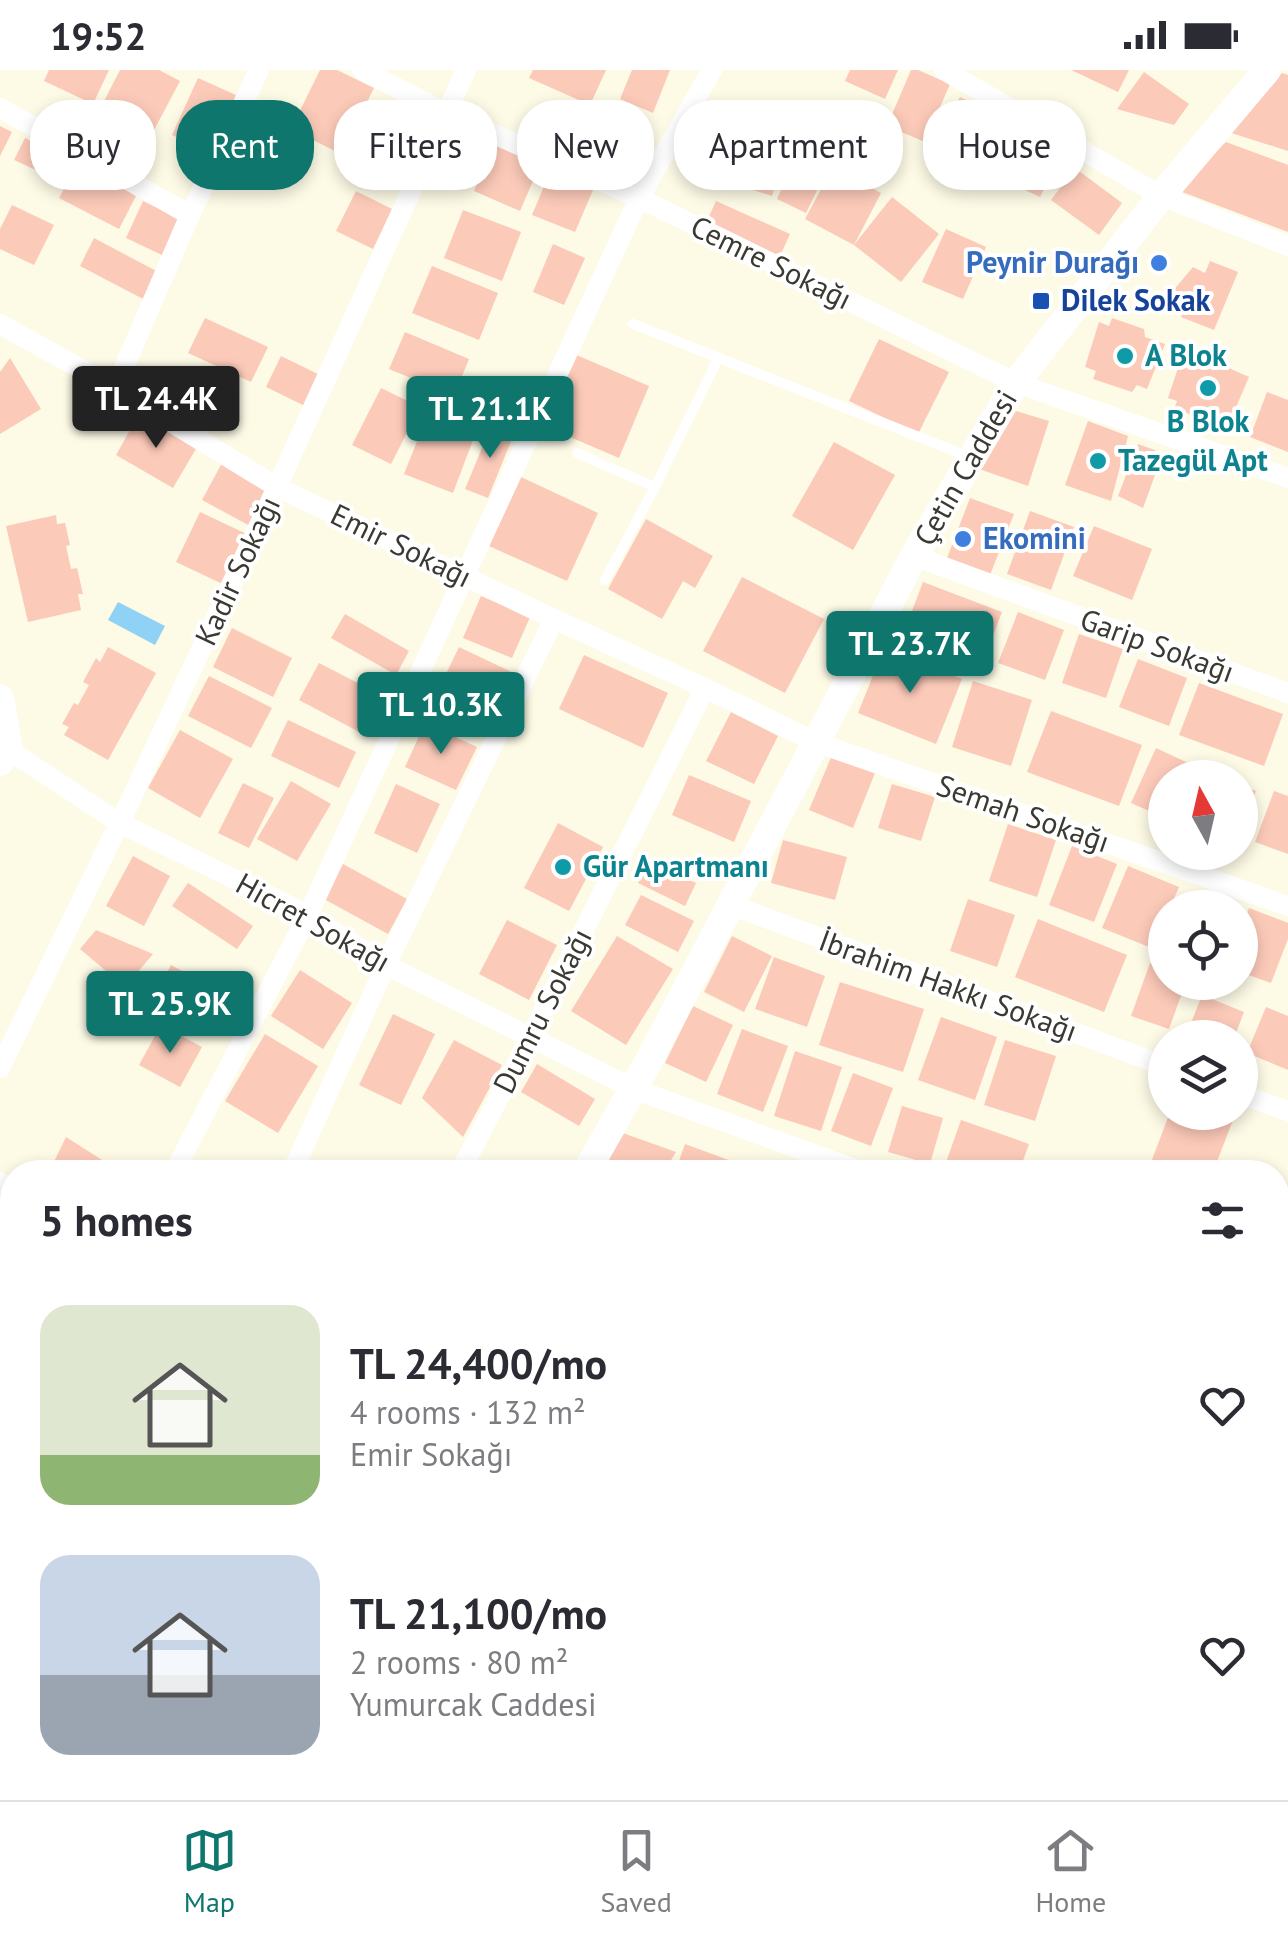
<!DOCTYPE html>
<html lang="en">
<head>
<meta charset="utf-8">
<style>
  body { margin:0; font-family:"PT Sans",sans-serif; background:#f7f7f7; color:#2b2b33; height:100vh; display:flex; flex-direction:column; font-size:38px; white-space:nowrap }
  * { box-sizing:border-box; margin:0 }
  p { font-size:32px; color:#7c7c81 }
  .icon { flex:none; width:55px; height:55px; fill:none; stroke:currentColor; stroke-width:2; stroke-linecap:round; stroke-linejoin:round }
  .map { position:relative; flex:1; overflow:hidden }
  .panel { position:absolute; left:0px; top:1090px; width:1290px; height:640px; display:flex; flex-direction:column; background:#fff; border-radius:40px 40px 0 0; box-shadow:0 5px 15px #0003 }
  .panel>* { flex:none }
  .guide { position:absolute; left:30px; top:30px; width:1230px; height:90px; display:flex; gap:20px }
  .needle { width:65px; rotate:352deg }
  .buttons { position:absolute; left:1148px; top:690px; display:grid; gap:20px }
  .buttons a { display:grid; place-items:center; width:110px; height:110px; border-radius:50%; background:#fff; box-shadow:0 5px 15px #0003; font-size:50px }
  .price { position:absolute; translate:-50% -85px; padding:0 22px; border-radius:10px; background:#0f766e; color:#fff; font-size:32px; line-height:65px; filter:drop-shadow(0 2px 5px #0008) }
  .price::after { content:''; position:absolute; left:50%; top:60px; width:30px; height:22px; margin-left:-15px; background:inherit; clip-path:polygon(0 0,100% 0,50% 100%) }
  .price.selected { background:#222; color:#fff }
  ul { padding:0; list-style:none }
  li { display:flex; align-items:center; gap:30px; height:250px; padding:0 40px }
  li span { display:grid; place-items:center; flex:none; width:280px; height:200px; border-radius:30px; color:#555 }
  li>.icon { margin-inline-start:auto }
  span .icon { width:120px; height:120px; fill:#fffc; stroke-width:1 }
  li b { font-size:42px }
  h2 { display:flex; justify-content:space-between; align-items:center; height:120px; padding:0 40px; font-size:42px }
  .chip { padding:0 35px; border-radius:40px; background:#fff; box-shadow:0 5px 15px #0003; font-size:35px; line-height:90px }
  .chip.selected { background:#0f766e; color:#fff }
  .status { display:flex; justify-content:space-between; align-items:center; height:70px; padding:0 50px; background:#fff; direction:ltr }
  .status svg { height:28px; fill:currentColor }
  .tab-bar { display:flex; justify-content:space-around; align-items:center; height:140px; border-top:2px solid #e1e1e2; background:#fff; font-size:28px; color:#7c7c81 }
  .tab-bar a { display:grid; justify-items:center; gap:5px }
  .tab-bar .selected { color:#0f766e }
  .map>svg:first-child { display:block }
  .water { fill:#90d2f5 }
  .building { fill:#fccab9 }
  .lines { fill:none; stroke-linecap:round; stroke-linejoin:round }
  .lane { stroke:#fff; stroke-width:10 }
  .street { stroke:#fff; stroke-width:20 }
  .secondary { stroke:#fff; stroke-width:28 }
  .primary { stroke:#eca49e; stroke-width:32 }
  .shop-dot { fill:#3f7fe0; stroke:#fff; stroke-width:4 }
  .transit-dot { fill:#1a4fb4; stroke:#fff; stroke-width:4 }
  .culture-dot { fill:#0f9aa8; stroke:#fff; stroke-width:4 }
  .labels { text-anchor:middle; stroke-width:8; stroke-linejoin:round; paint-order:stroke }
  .street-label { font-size:30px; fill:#3a3932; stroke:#fff }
  .shop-label { font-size:30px; font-weight:bold; fill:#366cbe; stroke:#fff; text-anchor:end }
  .transit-label { font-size:30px; font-weight:bold; fill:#164399; stroke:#fff; text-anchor:start }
  .culture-label { font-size:30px; font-weight:bold; fill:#0d838f; stroke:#fff; text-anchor:start }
</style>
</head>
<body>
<div class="status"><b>19:52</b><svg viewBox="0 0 49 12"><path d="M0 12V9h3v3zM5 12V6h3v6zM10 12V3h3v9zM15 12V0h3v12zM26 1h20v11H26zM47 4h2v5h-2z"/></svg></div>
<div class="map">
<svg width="1288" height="1730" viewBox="0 0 1288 1730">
  <rect width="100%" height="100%" fill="#fdfae6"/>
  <polygon class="water" points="118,532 165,556 155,575 108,550"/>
  <g class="building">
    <polygon points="49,0 109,0 93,34 44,11"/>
    <polygon points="120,0 159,0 180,11 153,62 102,35"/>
    <polygon points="320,0 337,0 374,18 341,84 291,59"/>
    <polygon points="533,0 606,0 590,35 529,8"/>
    <polygon points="632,0 670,0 653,43 620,29"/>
    <polygon points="850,0 898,0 885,29 845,11"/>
    <polygon points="911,0 918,0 950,14 925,72 887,56"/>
    <polygon points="1071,0 1129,0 1118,22"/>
    <polygon points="1144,2 1189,34 1174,55 1117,39"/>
    <polygon points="1282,3 1288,5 1288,81 1225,61"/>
    <polygon points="198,8 238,26 211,83 172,65"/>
    <polygon points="960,27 1006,49 976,108 931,86"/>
    <polygon points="793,38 835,56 820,91 777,72"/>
    <polygon points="0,56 12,62 0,86"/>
    <polygon points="1022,67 1061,85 1040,127 1002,109"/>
    <polygon points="25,68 73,90 62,112 14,90"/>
    <polygon points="1226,72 1288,95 1288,162 1177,120"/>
    <polygon points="741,73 785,86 772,126 728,112"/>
    <polygon points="494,75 540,95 520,141 474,121"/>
    <polygon points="78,92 138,122 119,159 59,128"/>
    <polygon points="793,94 823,108 806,143 777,129"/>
    <polygon points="833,97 881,123 854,175 805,149"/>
    <polygon points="1075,98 1122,133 1099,165 1051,130"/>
    <polygon points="550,102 593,120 575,162 532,145"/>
    <polygon points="356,121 392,139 373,179 336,161"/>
    <polygon points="892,127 939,164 901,212 854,175"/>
    <polygon points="143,131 182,149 164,186 126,168"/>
    <polygon points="716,131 790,164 779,188 705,155"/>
    <polygon points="12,135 54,155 34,195 0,179 0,159"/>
    <polygon points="463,140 521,162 502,211 444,188"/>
    <polygon points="946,159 986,177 963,229 922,212"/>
    <polygon points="94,168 160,203 145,230 80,196"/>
    <polygon points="553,174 585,188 564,235 533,222"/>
    <polygon points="1210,191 1238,202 1214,260 1181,247 1186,236 1167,228 1193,197 1205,203"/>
    <polygon points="432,196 498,223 479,270 412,243"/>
    <polygon points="205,248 268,277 251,312 188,283"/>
    <polygon points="1112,248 1144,259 1145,267 1165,274 1147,319 1137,315 1132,322 1093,309 1096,301 1085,297 1099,252 1109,256"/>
    <polygon points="405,262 469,289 454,326 389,299"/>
    <polygon points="879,269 949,302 918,364 849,331"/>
    <polygon points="1210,283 1228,290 1231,299 1249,307 1230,351 1218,346 1217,353 1174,339 1177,331 1168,328 1182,286 1197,287"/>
    <polygon points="574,284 649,316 619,388 544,356"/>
    <polygon points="281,286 322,306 307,337 266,317"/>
    <polygon points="10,288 41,339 0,364 0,302"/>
    <polygon points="381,318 420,337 391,394 352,375"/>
    <polygon points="1267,322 1288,330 1288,382 1250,367"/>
    <polygon points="1013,340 1049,351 1028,416 979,399"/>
    <polygon points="139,344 197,377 173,418 116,385"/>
    <polygon points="428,344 476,362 453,423 404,404"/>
    <polygon points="1088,351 1128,366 1111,431 1065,415"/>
    <polygon points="492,354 514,364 488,428 465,419"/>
    <polygon points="834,372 895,405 853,480 792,446"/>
    <polygon points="1138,374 1163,383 1143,438 1118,426"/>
    <polygon points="222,393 270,419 250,456 202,430"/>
    <polygon points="521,407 598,443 567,511 489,476"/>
    <polygon points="970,428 1014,444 990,505 947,488"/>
    <polygon points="1030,441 1074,457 1051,520 1007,504"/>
    <polygon points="200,442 251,466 227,516 176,492"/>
    <polygon points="56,445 57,454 65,453 70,475 66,476 71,499 77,498 83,524 78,524 81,540 28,552 6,456"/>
    <polygon points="646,449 713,486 695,518 683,511 662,549 608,519"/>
    <polygon points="1094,456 1152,479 1132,530 1073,506"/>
    <polygon points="742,507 824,549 785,623 703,581"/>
    <polygon points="923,512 1002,542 980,599 901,570"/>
    <polygon points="481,526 530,547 512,588 463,568"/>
    <polygon points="1018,542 1064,560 1045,610 998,593"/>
    <polygon points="345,544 409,581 396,605 331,568"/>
    <polygon points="232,558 292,588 273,627 213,597"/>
    <polygon points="1079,564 1123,579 1106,628 1062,613"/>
    <polygon points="108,577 156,603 108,690 64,665 69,657 62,654 74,633 78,635 89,615 83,612 96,588 100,592"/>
    <polygon points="459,577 518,605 505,634 445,606"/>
    <polygon points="884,578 962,609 936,674 858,643"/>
    <polygon points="584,585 668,623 643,678 559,639"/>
    <polygon points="1138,589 1187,608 1169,656 1119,637"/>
    <polygon points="319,593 383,626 363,664 299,630"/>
    <polygon points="209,606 272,638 251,678 188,646"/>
    <polygon points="973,611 1032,630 1011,696 952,677"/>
    <polygon points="1199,613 1283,644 1264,696 1179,665"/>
    <polygon points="444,614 498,642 485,667 431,638"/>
    <polygon points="1051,641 1142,675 1119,736 1027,702"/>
    <polygon points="731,642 778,666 754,714 706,691"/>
    <polygon points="288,650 356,682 339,718 271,686"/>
    <polygon points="425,653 477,677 456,720 405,697"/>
    <polygon points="180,660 233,689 200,748 148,718"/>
    <polygon points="1156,678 1199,698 1195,708 1165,708 1165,748 1131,733"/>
    <polygon points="832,685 875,703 853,758 809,740"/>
    <polygon points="689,705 751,731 734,772 672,745"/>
    <polygon points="291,711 331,734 297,791 257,769"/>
    <polygon points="243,713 274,728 249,778 218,763"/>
    <polygon points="396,714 440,734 417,783 374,763"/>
    <polygon points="892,714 935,727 921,771 878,758"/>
    <polygon points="1240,715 1256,721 1240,759"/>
    <polygon points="1274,721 1288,726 1288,784 1255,772"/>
    <polygon points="558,753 603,777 569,841 524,818"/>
    <polygon points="1008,754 1056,770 1037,827 989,811"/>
    <polygon points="783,770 847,787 835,830 771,813"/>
    <polygon points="1072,776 1117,794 1094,852 1049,835"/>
    <polygon points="133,786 170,806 144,856 106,836"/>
    <polygon points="648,791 696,813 685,836 638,813"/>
    <polygon points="343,794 407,829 388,864 324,829"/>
    <polygon points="1128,796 1179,817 1170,838 1165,838 1165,851 1154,879 1102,858"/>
    <polygon points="188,813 253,856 237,879 172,836"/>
    <polygon points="641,825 694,851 678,882 625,855"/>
    <polygon points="968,829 1015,845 997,897 950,881"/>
    <polygon points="1249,838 1288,853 1288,869 1271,913 1240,902 1240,862"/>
    <polygon points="1038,849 1127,885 1104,942 1015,907"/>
    <polygon points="507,850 557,875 529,930 479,904"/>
    <polygon points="96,860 153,884 125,917 80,879"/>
    <polygon points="617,866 673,899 626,975 571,941"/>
    <polygon points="732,866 772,886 744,942 704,922"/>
    <polygon points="774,887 825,906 807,957 755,939"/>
    <polygon points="1150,893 1165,898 1165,912 1186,912 1169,959 1131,946"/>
    <polygon points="171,895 230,926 210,964 151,933"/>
    <polygon points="300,900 352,933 323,979 271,946"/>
    <polygon points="840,912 924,939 903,1002 819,975"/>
    <polygon points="1202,925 1244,942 1234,968 1186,966"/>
    <polygon points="693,936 733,955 706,1012 665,993"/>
    <polygon points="1266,937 1288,946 1288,1000 1247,983"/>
    <polygon points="393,944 435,964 401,1035 359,1015"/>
    <polygon points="941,947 997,967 975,1030 918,1010"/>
    <polygon points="161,955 202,977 180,1017 139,995"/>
    <polygon points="742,959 788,976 763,1042 717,1024"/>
    <polygon points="265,964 318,996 278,1063 225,1031"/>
    <polygon points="454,970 502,995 463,1067 422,1028"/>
    <polygon points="1005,970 1056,986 1035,1051 984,1035"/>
    <polygon points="795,981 842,997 821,1061 774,1046"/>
    <polygon points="537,994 595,1029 579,1056 521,1022"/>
    <polygon points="853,1003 893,1018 871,1076 831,1061"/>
    <polygon points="902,1036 943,1048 930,1094 888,1082"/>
    <polygon points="1170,1042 1212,1042 1233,1050 1213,1102 1171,1102 1150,1095"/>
    <polygon points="961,1050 1029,1074 1019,1102 957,1102 944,1098"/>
    <polygon points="620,1062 676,1082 664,1102 603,1102"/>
    <polygon points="66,1067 121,1102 49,1102"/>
    <polygon points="685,1074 734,1092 730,1102 675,1102"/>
    <polygon points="213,1091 237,1102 207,1102"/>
    <polygon points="0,1162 12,1169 12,1214 5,1234 0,1232"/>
    <polygon points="1278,1166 1288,1170 1288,1233 1278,1229"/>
    <polygon points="0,1284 12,1291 12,1359 0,1354"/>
    <polygon points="36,1718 46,1718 79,1730 32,1730"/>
    <polygon points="315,1718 344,1718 340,1730 311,1730"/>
  </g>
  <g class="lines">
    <g class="lane">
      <polyline points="633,254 972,388"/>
      <polyline points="577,383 655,417"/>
      <polyline points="605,510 655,417 719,287"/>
      <polyline points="0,1542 12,1547"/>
    </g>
    <g class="street">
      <polyline points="362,0 446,43 639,128 1016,313 1288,408"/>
      <polyline points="944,0 1161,126 1288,176"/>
      <polyline points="0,38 190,145"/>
      <polyline points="0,254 115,318 277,417 554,549 705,618 815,672 1288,836"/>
      <polyline points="115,318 190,145 259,0"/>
      <polyline points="914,486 1288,623"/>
      <polyline points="0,674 118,752 308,845 386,895 634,1019 863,1102"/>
      <polyline points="731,835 1165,996"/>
      <polyline points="0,998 131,729 277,417 466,0"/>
      <polyline points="1240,1024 1288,1041"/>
      <polyline points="174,1102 308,845 639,128 712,0"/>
      <polyline points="292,1102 386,895 554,549"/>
      <polyline points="460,1102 530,968 705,618"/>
      <polyline points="0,1112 12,1120"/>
      <polyline points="1278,1252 1288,1256"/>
      <polyline points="1278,1395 1288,1366"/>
      <polyline points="0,1445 12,1420"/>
      <polyline points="1278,1476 1288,1480"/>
      <polyline points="1278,1697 1288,1700"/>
      <polyline points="1163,1730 1168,1718"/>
    </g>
    <g class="secondary">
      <polyline points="0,628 9,679 0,692"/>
      <polyline points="586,1102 647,994 914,486 1016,313 1161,126 1267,0"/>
      <polyline points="275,1730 278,1718"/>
    </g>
    <g class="primary">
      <polyline points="0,1467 12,1471"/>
      <polyline points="0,1498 12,1503"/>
      <polyline points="590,1718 624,1730"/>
      <polyline points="683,1718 717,1730"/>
    </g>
  </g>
  <g class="shop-dot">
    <circle cx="1159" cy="193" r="10"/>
    <circle cx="963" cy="469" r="10"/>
  </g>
  <rect class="transit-dot" x="1031" y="221" width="20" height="20" rx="5"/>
  <g class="culture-dot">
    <circle cx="1125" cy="286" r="10"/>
    <circle cx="1208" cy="318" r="10"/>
    <circle cx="1098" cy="391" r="10"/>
    <circle cx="563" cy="797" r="10"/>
  </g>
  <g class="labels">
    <g class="street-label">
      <text transform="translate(771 193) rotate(26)" y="10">Cemre Sokağı</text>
      <text transform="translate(966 398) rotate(-60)" y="10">Çetin Caddesi</text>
      <text transform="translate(401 476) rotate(26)" y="10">Emir Sokağı</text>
      <text transform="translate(238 501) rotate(-65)" y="10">Kadir Sokağı</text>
      <text transform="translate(1157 576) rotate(20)" y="10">Garip Sokağı</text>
      <text transform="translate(1023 744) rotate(19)" y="10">Semah Sokağı</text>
      <text transform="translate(313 853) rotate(29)" y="10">Hicret Sokağı</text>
      <text transform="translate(948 916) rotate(20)" y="10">İbrahim Hakkı Sokağı</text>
      <text transform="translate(543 941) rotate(-63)" y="10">Dumru Sokağı</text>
    </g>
    <g class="shop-label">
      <text x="1139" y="203">Peynir Durağı</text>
      <text x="983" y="479" text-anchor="start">Ekomini</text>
    </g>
    <g class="transit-label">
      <text x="1061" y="241">Dilek Sokak</text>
    </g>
    <g class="culture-label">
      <text x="1145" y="296">A Blok</text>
      <text x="1208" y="362" text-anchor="middle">B Blok</text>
      <text x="1118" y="401">Tazegül Apt</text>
      <text x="583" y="807">Gür Apartmanı</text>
    </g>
  </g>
</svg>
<div class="buttons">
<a><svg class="needle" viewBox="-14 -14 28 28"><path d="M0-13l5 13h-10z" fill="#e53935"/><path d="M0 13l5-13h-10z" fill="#7c7c81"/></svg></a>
<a><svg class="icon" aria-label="locate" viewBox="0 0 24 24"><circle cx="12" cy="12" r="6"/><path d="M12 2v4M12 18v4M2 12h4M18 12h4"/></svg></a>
<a><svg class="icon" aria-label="layers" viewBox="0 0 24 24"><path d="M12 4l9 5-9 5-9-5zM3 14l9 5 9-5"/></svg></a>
</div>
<b class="price selected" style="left:156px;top:381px">TL 24.4K</b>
<b class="price" style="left:490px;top:391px">TL 21.1K</b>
<b class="price" style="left:910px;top:626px">TL 23.7K</b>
<b class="price" style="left:441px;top:687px">TL 10.3K</b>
<b class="price" style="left:170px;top:986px">TL 25.9K</b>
<div class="guide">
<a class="chip">Buy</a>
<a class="chip selected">Rent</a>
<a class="chip">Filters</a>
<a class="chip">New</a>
<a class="chip">Apartment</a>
<a class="chip">House</a>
</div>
<section class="panel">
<h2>5 homes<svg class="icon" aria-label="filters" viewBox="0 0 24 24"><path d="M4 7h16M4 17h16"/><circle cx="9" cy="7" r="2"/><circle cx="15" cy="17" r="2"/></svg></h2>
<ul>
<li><span style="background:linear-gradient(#dfe7d0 75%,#8fb573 0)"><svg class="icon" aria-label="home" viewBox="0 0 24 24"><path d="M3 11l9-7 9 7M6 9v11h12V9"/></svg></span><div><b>TL 24,400/mo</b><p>4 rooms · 132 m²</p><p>Emir Sokağı</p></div><svg class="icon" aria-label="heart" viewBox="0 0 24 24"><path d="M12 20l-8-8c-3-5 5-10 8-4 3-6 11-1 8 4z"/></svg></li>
<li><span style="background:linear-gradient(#c9d6e8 60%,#9aa5b1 0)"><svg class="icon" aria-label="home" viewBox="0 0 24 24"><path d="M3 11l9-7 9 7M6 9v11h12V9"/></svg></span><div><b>TL 21,100/mo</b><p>2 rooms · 80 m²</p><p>Yumurcak Caddesi</p></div><svg class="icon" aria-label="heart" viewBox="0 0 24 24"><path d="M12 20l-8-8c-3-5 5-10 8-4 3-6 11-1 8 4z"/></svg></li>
</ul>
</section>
</div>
<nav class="tab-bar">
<a class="selected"><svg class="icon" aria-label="map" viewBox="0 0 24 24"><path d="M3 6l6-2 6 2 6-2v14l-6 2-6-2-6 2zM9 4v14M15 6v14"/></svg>Map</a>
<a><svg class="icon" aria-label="saved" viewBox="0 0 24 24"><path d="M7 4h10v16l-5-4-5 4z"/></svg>Saved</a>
<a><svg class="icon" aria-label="home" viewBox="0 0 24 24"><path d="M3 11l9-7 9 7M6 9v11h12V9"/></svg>Home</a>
</nav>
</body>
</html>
